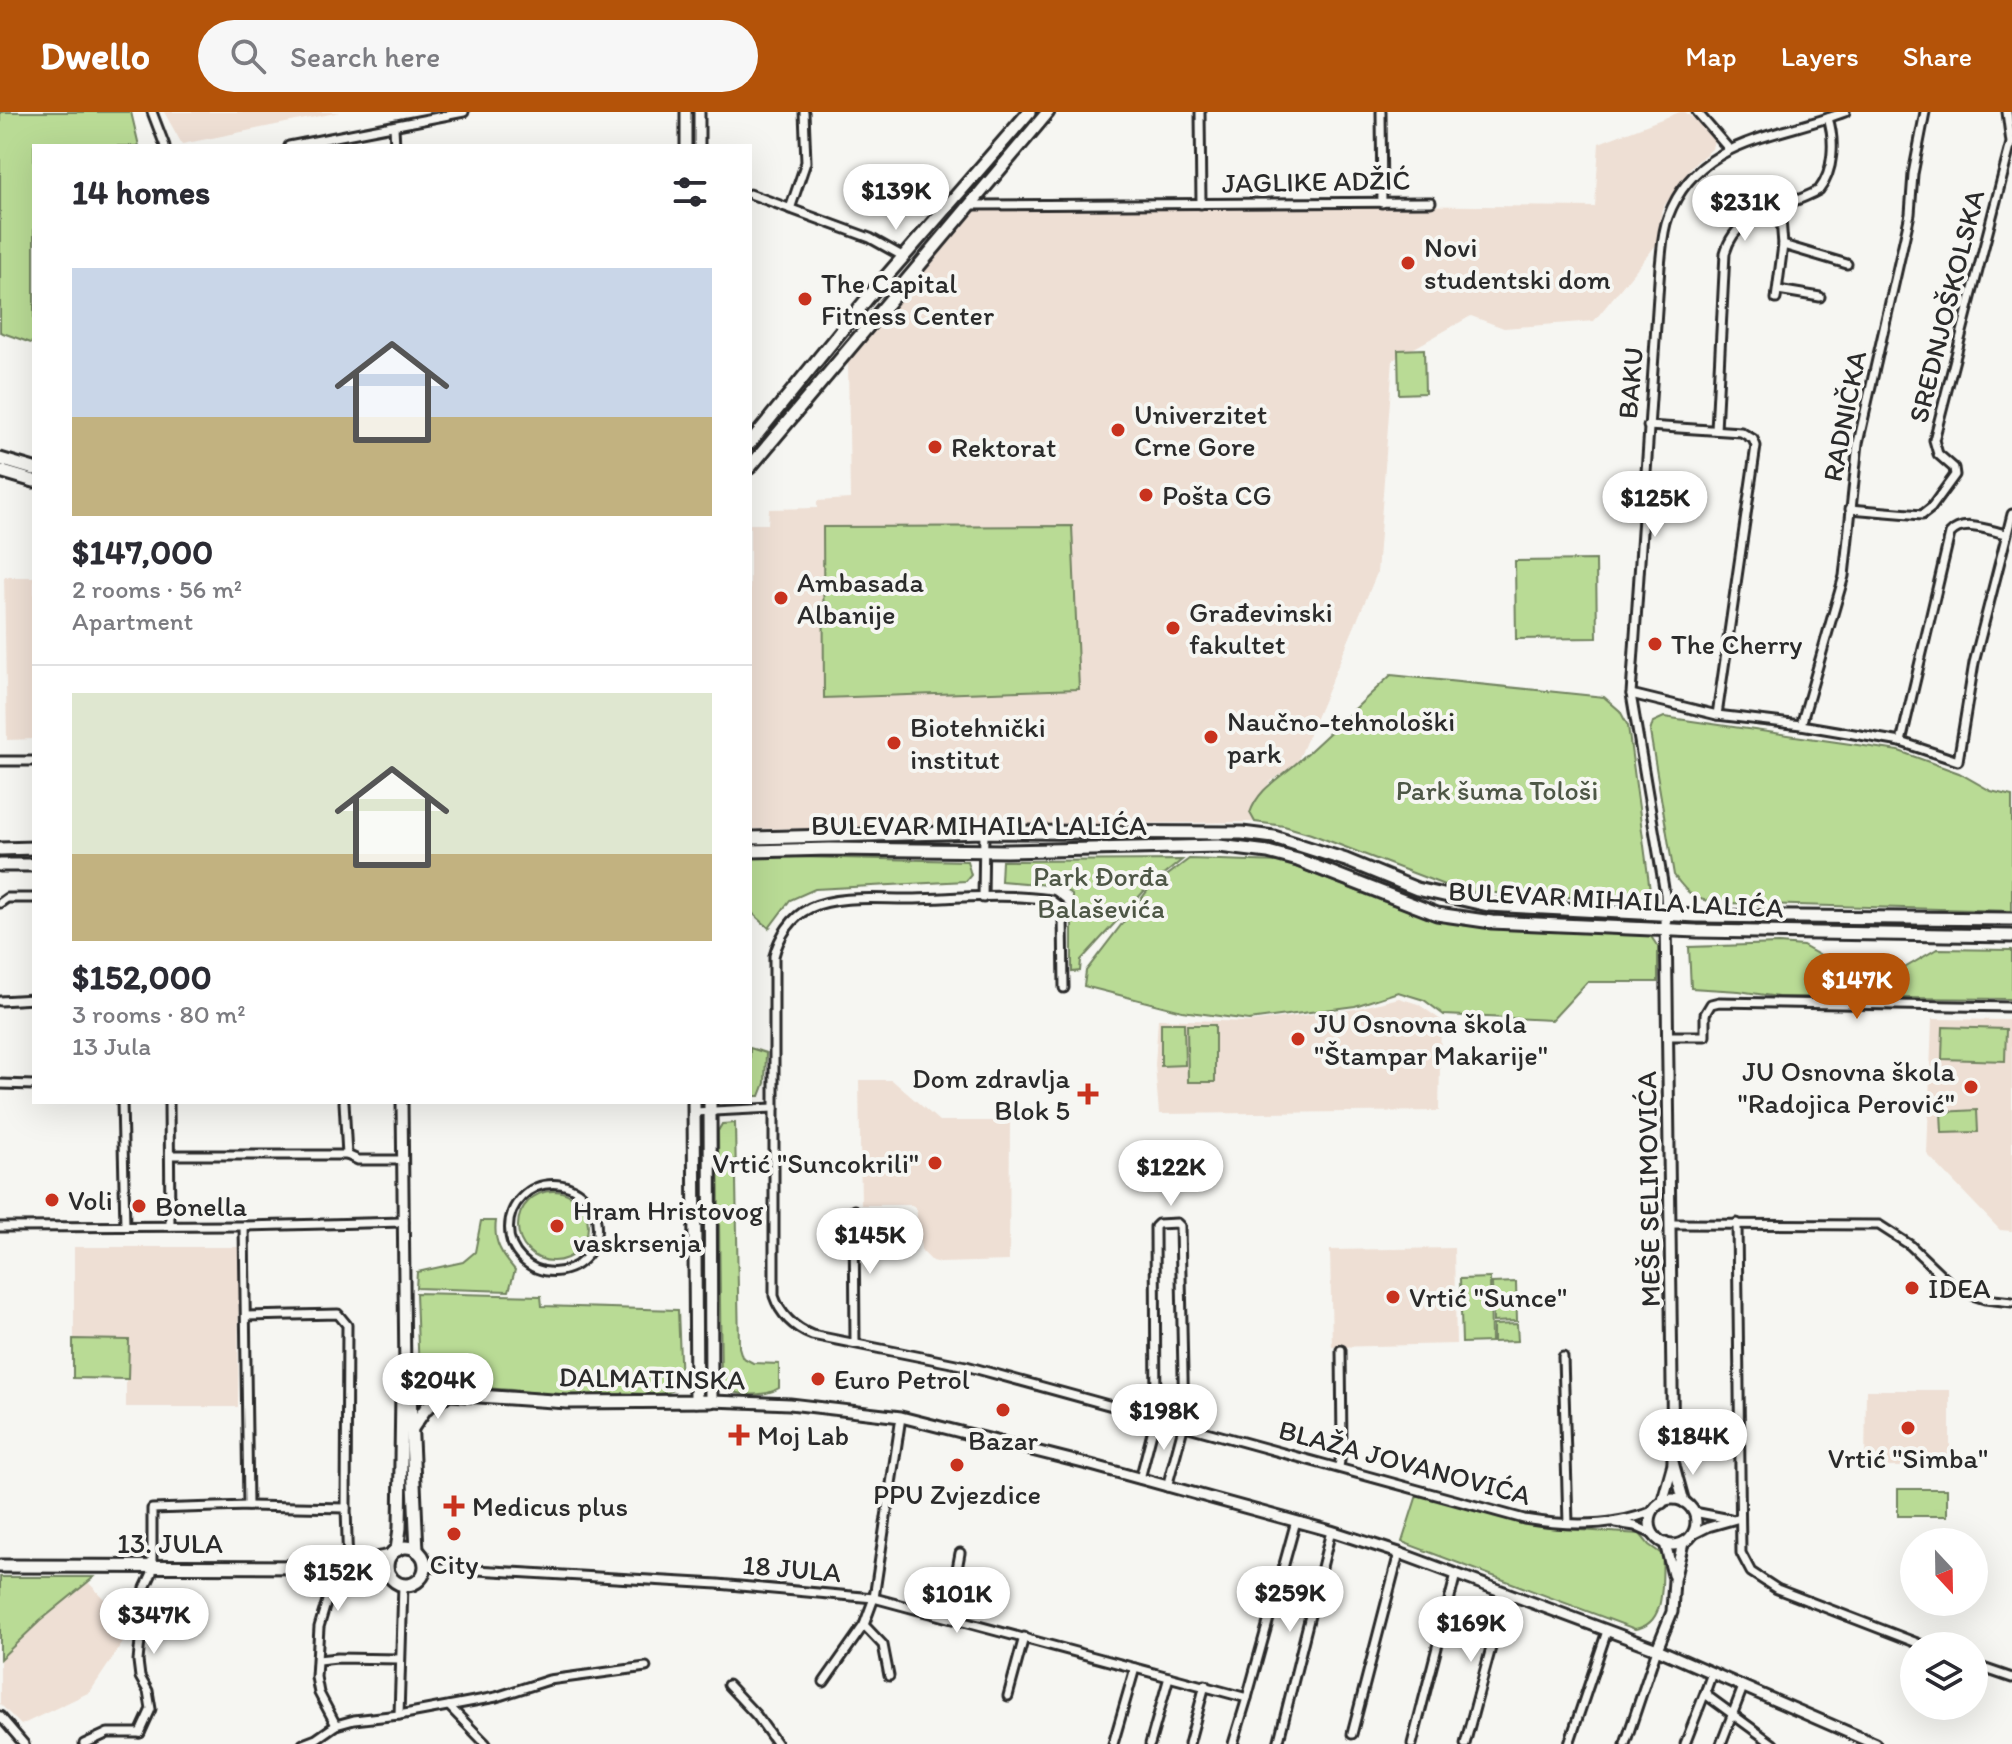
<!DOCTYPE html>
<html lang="en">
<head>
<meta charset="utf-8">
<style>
  body { margin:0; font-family:Itim,sans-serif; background:#f7f7f7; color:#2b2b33; height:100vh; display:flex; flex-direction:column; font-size:30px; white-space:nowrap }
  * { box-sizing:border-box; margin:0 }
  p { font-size:26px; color:#7c7c81 }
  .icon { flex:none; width:44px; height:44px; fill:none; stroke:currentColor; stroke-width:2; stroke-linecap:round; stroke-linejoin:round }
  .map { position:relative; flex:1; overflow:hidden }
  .panel { position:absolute; left:32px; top:32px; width:720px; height:960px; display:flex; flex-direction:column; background:#fff; border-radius:0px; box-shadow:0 8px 32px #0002 }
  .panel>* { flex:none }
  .needle { width:52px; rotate:158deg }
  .controls { position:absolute; left:1900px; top:1416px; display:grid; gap:16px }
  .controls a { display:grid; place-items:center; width:88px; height:88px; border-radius:50%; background:#fff; box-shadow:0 8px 32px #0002; font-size:40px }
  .price { position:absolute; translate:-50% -68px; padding:0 18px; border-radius:28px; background:#fff; color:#222; font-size:26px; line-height:52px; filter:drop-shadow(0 2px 4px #0008) }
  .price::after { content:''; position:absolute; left:50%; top:48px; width:24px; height:18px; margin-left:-12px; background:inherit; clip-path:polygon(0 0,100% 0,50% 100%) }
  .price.current { background:#b45309; color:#fff }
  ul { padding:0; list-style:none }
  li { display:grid; align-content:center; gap:16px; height:424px; padding:0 40px }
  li+li { border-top:2px solid #e1e1e2 }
  li span { display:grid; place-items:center; height:248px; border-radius:0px; color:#555 }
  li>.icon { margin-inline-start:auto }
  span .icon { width:144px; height:144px; fill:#fffc; stroke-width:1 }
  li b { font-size:34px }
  h2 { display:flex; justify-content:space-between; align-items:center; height:96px; padding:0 40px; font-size:34px }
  header { display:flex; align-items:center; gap:48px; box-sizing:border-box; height:112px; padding:0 40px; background:#b45309; color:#fff }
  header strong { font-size:38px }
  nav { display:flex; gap:44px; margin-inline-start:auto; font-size:28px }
  .search { width:560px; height:72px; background:#f7f7f7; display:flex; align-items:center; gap:20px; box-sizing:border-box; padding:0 28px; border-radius:44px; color:#7c7c81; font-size:30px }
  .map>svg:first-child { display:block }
  .built { fill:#eedfd4 }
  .green { fill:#b9db95; stroke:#728360; stroke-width:2 }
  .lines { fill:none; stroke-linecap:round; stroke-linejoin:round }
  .pedestrian-casing { stroke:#2b2b2b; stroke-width:12 }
  .minor-casing { stroke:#2b2b2b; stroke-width:13 }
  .tertiary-casing { stroke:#2b2b2b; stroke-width:15 }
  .secondary-casing { stroke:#2b2b2b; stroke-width:17 }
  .pedestrian { stroke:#f6f6f2; stroke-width:6 }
  .minor { stroke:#f6f6f2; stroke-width:7 }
  .tertiary { stroke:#f6f6f2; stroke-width:9 }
  .secondary { stroke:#f6f6f2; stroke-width:11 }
  .poi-dot { fill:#c8321e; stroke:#f6f6f2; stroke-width:3 }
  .labels { text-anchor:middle; stroke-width:8; stroke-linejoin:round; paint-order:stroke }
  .street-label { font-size:28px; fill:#2b2b2b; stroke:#f6f6f2 }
  .poi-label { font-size:28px; fill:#2b2b2b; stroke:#f6f6f2; text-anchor:start }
  .park-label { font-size:28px; fill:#4e5746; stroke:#f6f6f2 }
</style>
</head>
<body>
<header>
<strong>Dwello</strong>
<div class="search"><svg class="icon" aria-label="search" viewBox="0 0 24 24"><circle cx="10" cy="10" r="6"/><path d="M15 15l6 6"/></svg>Search here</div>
<nav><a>Map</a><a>Layers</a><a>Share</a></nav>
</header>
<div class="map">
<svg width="2012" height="1632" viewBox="0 0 2012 1632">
  <rect width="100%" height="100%" fill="#f6f6f2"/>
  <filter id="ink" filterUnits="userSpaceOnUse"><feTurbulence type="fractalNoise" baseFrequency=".0125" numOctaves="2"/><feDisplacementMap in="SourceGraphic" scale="16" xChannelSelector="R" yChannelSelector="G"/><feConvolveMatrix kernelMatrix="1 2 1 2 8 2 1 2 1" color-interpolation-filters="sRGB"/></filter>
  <g filter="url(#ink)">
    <g class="built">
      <polygon points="164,0 340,0 182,32"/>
      <polygon points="1680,0 1685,0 1715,23 1712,37 1692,54 1662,97 1656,133 1594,209 1504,216 1471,204 1393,248 1377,461 1297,651 1270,670 1250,701 1255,710 750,717 750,412 768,412 769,397 817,396 817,389 850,387 848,248 975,96 1369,93 1595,95 1599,31"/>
      <polygon points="4,465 34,465 34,627 7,628"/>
      <polygon points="1399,886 1418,892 1441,908 1439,999 1159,1002 1155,953 1158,907 1249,910 1355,897"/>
      <polygon points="1932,907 2012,908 2012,1119 2000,1118 1927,1042"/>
      <polygon points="859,968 892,968 939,1009 1010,1009 1009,1149 940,1151 932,1149 921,1138 916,1096 912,1093 861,1093"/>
      <polygon points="74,1135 239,1135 238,1295 126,1295 126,1260 74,1260"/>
      <polygon points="1454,1136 1456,1232 1332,1235 1330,1138"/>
      <polygon points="1866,1278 1950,1278 1950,1355 1865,1355"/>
      <polygon points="88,1470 132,1517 90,1580 21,1613 0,1592 0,1547 40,1509"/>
    </g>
    <g class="green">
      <polygon points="0,0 131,0 139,34 34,34 34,232 0,220"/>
      <polygon points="1424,237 1425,281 1399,282 1398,238"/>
      <polygon points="1072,414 1079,577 824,586 823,415"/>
      <polygon points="1596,448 1597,526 1516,527 1515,449"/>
      <path d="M 1391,563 L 1604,585 L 1620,599 L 1628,614 L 1651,786 L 1636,789 L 1460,779 L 1311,722 L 1284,714 L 1255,710 L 1250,701 C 1259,675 1281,666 1300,648 C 1331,620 1361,591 1391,563 Z"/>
      <path d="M 1664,605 L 1899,639 L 1959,661 L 1991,679 L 2012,684 L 2012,799 L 1725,791 C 1697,789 1690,786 1674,763 L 1650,620 L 1653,610 Z"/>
      <polygon points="750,744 967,749 971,763 966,769 815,777 790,788 769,816 750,799"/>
      <polygon points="1189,747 1283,750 1390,792 1444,807 1648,820 1658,835 1658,870 1587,870 1552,908 1444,903 1424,888 1398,880 1355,894 1249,908 1182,899 1084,874 1086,859 1148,778"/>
      <polygon points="1182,748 1146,777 1081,848 1080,859 1072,860 1072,783 1060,774 1001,769 1002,749"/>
      <polygon points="1779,832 1803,834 1862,867 1889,865 1937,837 2012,838 2012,887 1778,885 1739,879 1691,876 1689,835"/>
      <polygon points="1161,911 1184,911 1185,953 1161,954"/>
      <polygon points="1187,913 1215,913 1215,970 1188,970"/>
      <polygon points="1943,915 2006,917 2005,949 1942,947"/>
      <polygon points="750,936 766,941 765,971 760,984 750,984"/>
      <polygon points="1977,998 1978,1020 1942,1021 1941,1000"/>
      <path d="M 735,1011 L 739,1235 L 742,1245 L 753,1251 L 779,1252 L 779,1276 C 765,1285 734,1285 721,1273 L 718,1019 L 722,1012 Z"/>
      <circle cx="553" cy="1114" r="35"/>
      <path d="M 481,1109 L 496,1109 C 493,1130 502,1143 515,1158 L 509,1179 L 416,1176 L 417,1160 L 463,1150 L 475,1140 Z"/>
      <polygon points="1490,1166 1491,1230 1462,1231 1460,1167"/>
      <polygon points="1516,1170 1517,1209 1493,1210 1492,1171"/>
      <path d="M 416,1181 L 541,1184 L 542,1194 L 678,1198 L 681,1272 C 670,1287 640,1281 623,1281 L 622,1286 L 585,1287 L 512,1278 L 426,1272 L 419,1263 Z"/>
      <polygon points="1517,1212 1518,1229 1493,1230 1493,1213"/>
      <polygon points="73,1227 129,1228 128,1267 73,1266"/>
      <rect x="1898" y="1377" width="49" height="27"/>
      <path d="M 1417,1383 L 1549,1416 L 1640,1422 L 1649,1433 L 1663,1443 C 1661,1468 1668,1512 1635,1517 L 1402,1430 Z"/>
      <polygon points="0,1465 94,1465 40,1509 0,1547"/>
    </g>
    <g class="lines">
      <defs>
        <circle id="pedestrian" cx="553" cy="1116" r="44"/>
        <g id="minor">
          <polyline points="152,0 165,34"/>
          <polyline points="1200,0 1201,92"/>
          <polyline points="1381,0 1382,91"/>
          <polyline points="1697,0 1729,37"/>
          <polyline points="394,15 395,34"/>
          <polyline points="289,34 464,0"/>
          <polyline points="750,82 870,126 904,145"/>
          <polyline points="970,93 1431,90"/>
          <polyline points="790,97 806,50 804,0"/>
          <polyline points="1783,133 1847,152"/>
          <polyline points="1778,178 1820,185"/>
          <polyline points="1776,187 1783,133 1780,94"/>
          <polyline points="1648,314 1741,320 1753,327 1756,334 1717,603"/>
          <path d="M 1716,318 L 1725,141 C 1737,97 1785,98 1819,78 C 1834,59 1835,28 1828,6"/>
          <polyline points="1850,397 1922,403 1931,396 1955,363 1954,356 1938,342 1934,328 2011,31 2007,0"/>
          <polyline points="1631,582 1717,603 1801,613 1901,630 1958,649 1974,551 2012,402"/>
          <polyline points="1801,613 1844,464 1858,331 1910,102 1913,62 1925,0"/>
          <path d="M 1901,630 L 1950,422 C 1963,407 1988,418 2006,422"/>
          <polyline points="0,649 34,649"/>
          <polyline points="983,786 984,720"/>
          <polyline points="0,791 7,786 34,786"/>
          <path d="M 1666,803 L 1665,782 L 1631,582 L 1660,154 C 1662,138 1662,120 1668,105 C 1697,26 1777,26 1845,0"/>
          <path d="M 1064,876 L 1063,804 L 1060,795 L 1051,788 C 1007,781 959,786 915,787 C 882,788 840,782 810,796 C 791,805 779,825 774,844 L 774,1184 C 780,1202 794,1216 812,1223 L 966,1254 L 1524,1407 C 1566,1414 1614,1415 1653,1399"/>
          <polyline points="0,889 34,887"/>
          <polyline points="1668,924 1705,924 1705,902 1711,892 1719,890 2012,895"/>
          <polyline points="0,972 34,973"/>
          <polyline points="122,990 125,1114"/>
          <polyline points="169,990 170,1114"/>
          <polyline points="344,990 347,1043 358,1048 403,1048"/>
          <polyline points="694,1000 774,996"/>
          <polyline points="170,1043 347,1043"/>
          <polyline points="854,1098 855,1230"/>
          <polyline points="1737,1111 1741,1441 1751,1460 1777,1477 1925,1534"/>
          <polyline points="1670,1112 1879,1113 1910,1133 1957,1178 1985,1187 2012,1190"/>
          <polyline points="244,1114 248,1394"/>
          <polyline points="0,1115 244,1114 404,1110"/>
          <polyline points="246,1204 338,1202 347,1213 346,1396 348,1456"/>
          <polyline points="1563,1245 1568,1411"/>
          <polyline points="1339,1355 1342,1335 1341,1238"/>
          <polyline points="1140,1367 1156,1305 1155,1115 1158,1112 1177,1111 1180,1114 1184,1312 1167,1375"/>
          <polyline points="1694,1400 1730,1407"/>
          <polyline points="1615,1411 1635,1414 1655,1423"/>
          <polyline points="1692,1423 1708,1415 1740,1406"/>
          <polyline points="329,1455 328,1485 319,1515 316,1565 319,1581 336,1613"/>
          <polyline points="425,1455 718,1472 874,1486 1247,1586 1296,1409"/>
          <polyline points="948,1505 960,1441"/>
          <polyline points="318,1548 337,1546 400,1547"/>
          <polyline points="1974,1553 2012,1566"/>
          <polyline points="1712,1561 1706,1578 1709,1585 1773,1632"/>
          <polyline points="889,1564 883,1533 864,1513 874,1486 901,1305"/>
          <polyline points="824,1570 864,1513"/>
          <polyline points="728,1573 757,1604 777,1632"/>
          <polyline points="1008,1584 1024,1525"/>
          <polyline points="449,1594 486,1632"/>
          <polyline points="399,1603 403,1473"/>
          <polyline points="0,1604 24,1632"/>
          <polyline points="140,1621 151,1597 148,1579 140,1565 138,1549 145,1476 152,1461 152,1397 248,1394 346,1396"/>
          <polyline points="1352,1622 1399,1441"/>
          <polyline points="84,1632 108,1621 140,1621"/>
          <polyline points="303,1632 316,1627 336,1613 354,1608 399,1603 496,1585 549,1568 646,1555"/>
          <polyline points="1113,1632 1135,1556"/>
          <polyline points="1150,1632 1169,1565"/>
          <polyline points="1189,1632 1205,1573"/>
          <polyline points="1233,1632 1247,1586"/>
          <polyline points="1278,1632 1331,1419"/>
          <polyline points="1412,1632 1456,1462"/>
          <polyline points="1465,1632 1506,1480"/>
          <polyline points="1569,1632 1607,1519"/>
          <polyline points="1625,1632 1657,1537"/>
          <polyline points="1685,1632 1706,1578"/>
          <polyline points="1721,1632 1743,1575"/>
        </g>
        <g id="tertiary">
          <polyline points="686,0 686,34"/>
          <polyline points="699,0 699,34"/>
          <polyline points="1666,803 1673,1350 1684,1390"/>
          <polyline points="402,990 405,1261 402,1281"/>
          <polyline points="711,1289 790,1292 901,1305 1091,1353 1331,1419 1399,1441 1657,1537 1875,1632"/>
          <circle cx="1673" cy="1410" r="23"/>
          <polyline points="1662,1391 1673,1352"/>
          <polyline points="1665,1431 1673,1463"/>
          <polyline points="1657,1537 1672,1500 1674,1468 1683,1431"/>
        </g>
        <g id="secondary">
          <polyline points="750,331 871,182 1029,0"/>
          <polyline points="0,347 34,357"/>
          <polyline points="750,355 1048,0"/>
          <polyline points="0,359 34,369"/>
          <polyline points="750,726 984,720 1242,721 1274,725 1346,748 1417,777 1488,793 1697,804 2012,807"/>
          <polyline points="0,737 34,736"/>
          <polyline points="750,739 830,737 1006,739 1219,734 1268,740 1298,748 1437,802 1492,810 1697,819 2012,824"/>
          <polyline points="0,753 34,753"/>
          <polyline points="694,990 696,1289"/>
          <polyline points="410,1281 417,1439"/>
          <polyline points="411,1318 426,1296 446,1284"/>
          <circle cx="406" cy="1454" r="19"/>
          <polyline points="397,1438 400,1416 402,1281 451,1282 567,1290 711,1289 710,990"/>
          <polyline points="344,1453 390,1444"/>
          <polyline points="0,1454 339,1455 390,1464"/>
        </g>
      </defs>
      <use href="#pedestrian" class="pedestrian-casing"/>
      <use href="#minor" class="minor-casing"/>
      <use href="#tertiary" class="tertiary-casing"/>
      <use href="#secondary" class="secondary-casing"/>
      <use href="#pedestrian" class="pedestrian"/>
      <use href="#minor" class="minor"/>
      <use href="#tertiary" class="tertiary"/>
      <use href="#secondary" class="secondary"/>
    </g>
  </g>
  <g class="poi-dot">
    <circle cx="1408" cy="151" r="8"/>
    <circle cx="805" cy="187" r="8"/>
    <circle cx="1118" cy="318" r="8"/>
    <circle cx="935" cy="335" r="8"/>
    <circle cx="1146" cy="383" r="8"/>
    <circle cx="781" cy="486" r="8"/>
    <circle cx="1173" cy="516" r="8"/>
    <circle cx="1655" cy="532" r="8"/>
    <circle cx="1211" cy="625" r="8"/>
    <circle cx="894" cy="631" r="8"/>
    <circle cx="1298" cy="927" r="8"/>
    <circle cx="1971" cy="975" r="8"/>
    <path d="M1084 970h8v8h8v8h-8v8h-8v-8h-8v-8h8z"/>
    <circle cx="935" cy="1051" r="8"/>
    <circle cx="52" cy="1088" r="8"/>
    <circle cx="139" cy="1094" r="8"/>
    <circle cx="557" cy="1114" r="8"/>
    <circle cx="1912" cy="1176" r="8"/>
    <circle cx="1393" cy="1185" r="8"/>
    <circle cx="818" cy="1267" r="8"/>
    <circle cx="1003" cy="1298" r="8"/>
    <circle cx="1908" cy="1316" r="8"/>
    <path d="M735 1311h8v8h8v8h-8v8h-8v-8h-8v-8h8z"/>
    <circle cx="957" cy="1353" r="8"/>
    <path d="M450 1382h8v8h8v8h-8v8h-8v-8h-8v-8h8z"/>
    <circle cx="454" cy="1422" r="8"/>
  </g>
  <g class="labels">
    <g class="street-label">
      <text transform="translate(1316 69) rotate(-1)" y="10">JAGLIKE ADŽIĆ</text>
      <text transform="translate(1946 194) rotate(-76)" y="10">SREDNJOŠKOLSKA</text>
      <text transform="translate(1630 271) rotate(-85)" y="10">BAKU</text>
      <text transform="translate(1844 304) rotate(-79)" y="10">RADNIČKA</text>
      <text x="979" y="723">BULEVAR MIHAILA LALIĆA</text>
      <text transform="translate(1616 787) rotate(3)" y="10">BULEVAR MIHAILA LALIĆA</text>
      <text transform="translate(1648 1077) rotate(-91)" y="10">MEŠE SELIMOVIĆA</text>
      <text transform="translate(652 1266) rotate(1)" y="10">DALMATINSKA</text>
      <text transform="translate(1405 1350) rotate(15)" y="10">BLAŽA JOVANOVIĆA</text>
      <text x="170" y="1441">13. JULA</text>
      <text transform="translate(792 1456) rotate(5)" y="10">18 JULA</text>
    </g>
    <g class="poi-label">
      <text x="1424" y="145">Novi<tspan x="1424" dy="32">studentski dom</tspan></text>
      <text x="821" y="181">The Capital<tspan x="821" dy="32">Fitness Center</tspan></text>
      <text x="1134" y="312">Univerzitet<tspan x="1134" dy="32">Crne Gore</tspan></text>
      <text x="951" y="345">Rektorat</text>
      <text x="1162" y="393">Pošta CG</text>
      <text x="797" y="480">Ambasada<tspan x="797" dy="32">Albanije</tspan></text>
      <text x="1189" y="510">Građevinski<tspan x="1189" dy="32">fakultet</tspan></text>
      <text x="1671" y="542">The Cherry</text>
      <text x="1227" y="619">Naučno-tehnološki<tspan x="1227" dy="32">park</tspan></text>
      <text x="910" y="625">Biotehnički<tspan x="910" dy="32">institut</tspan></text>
      <text x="1314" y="921">JU Osnovna škola<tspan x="1314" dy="32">"Štampar Makarije"</tspan></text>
      <text x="1955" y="969" text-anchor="end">JU Osnovna škola<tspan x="1955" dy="32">"Radojica Perović"</tspan></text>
      <text x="1070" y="976" text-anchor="end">Dom zdravlja<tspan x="1070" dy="32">Blok 5</tspan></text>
      <text x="919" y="1061" text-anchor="end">Vrtić "Suncokrili"</text>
      <text x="68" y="1098">Voli</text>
      <text x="155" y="1104">Bonella</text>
      <text x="573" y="1108">Hram Hristovog<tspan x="573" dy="32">vaskrsenja</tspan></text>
      <text x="1928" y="1186">IDEA</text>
      <text x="1409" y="1195">Vrtić "Sunce"</text>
      <text x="834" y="1277">Euro Petrol</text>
      <text x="757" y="1333">Moj Lab</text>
      <text x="1003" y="1338" text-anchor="middle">Bazar</text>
      <text x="1908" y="1356" text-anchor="middle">Vrtić "Simba"</text>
      <text x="957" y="1392" text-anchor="middle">PPU Zvjezdice</text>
      <text x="472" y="1404">Medicus plus</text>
      <text x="454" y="1462" text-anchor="middle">City</text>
    </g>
    <g class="park-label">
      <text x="1497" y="688">Park šuma Tološi</text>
      <text x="1101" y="774">Park Đorđa<tspan x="1101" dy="32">Balaševića</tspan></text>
    </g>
  </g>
</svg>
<div class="controls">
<a><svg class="needle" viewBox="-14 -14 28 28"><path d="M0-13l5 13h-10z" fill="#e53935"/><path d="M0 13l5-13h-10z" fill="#7c7c81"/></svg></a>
<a><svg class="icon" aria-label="layers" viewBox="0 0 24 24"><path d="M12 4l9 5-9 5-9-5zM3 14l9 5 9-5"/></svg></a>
</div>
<b class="price" style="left:896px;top:120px">$139K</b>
<b class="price" style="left:1745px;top:131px">$231K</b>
<b class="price" style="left:1655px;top:427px">$125K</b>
<b class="price current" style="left:1857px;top:909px">$147K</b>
<b class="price" style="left:1171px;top:1096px">$122K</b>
<b class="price" style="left:870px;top:1164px">$145K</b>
<b class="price" style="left:438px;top:1309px">$204K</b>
<b class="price" style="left:1164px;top:1340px">$198K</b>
<b class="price" style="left:1693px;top:1365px">$184K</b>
<b class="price" style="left:338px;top:1501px">$152K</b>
<b class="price" style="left:1290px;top:1522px">$259K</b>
<b class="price" style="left:957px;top:1523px">$101K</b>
<b class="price" style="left:154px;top:1544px">$347K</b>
<b class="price" style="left:1471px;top:1552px">$169K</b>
<section class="panel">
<h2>14 homes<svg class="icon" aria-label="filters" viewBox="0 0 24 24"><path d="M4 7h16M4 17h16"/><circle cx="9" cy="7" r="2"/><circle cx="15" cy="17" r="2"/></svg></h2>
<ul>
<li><span style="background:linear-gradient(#c9d6e8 60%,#c2b280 0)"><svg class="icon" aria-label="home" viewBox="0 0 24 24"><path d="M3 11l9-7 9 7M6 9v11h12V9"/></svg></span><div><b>$147,000</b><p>2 rooms · 56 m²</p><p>Apartment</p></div></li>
<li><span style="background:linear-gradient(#dfe7d0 65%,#c2b280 0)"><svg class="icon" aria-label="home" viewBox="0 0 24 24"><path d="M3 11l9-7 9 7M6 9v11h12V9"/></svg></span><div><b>$152,000</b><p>3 rooms · 80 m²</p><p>13 Jula</p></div></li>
</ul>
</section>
</div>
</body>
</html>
